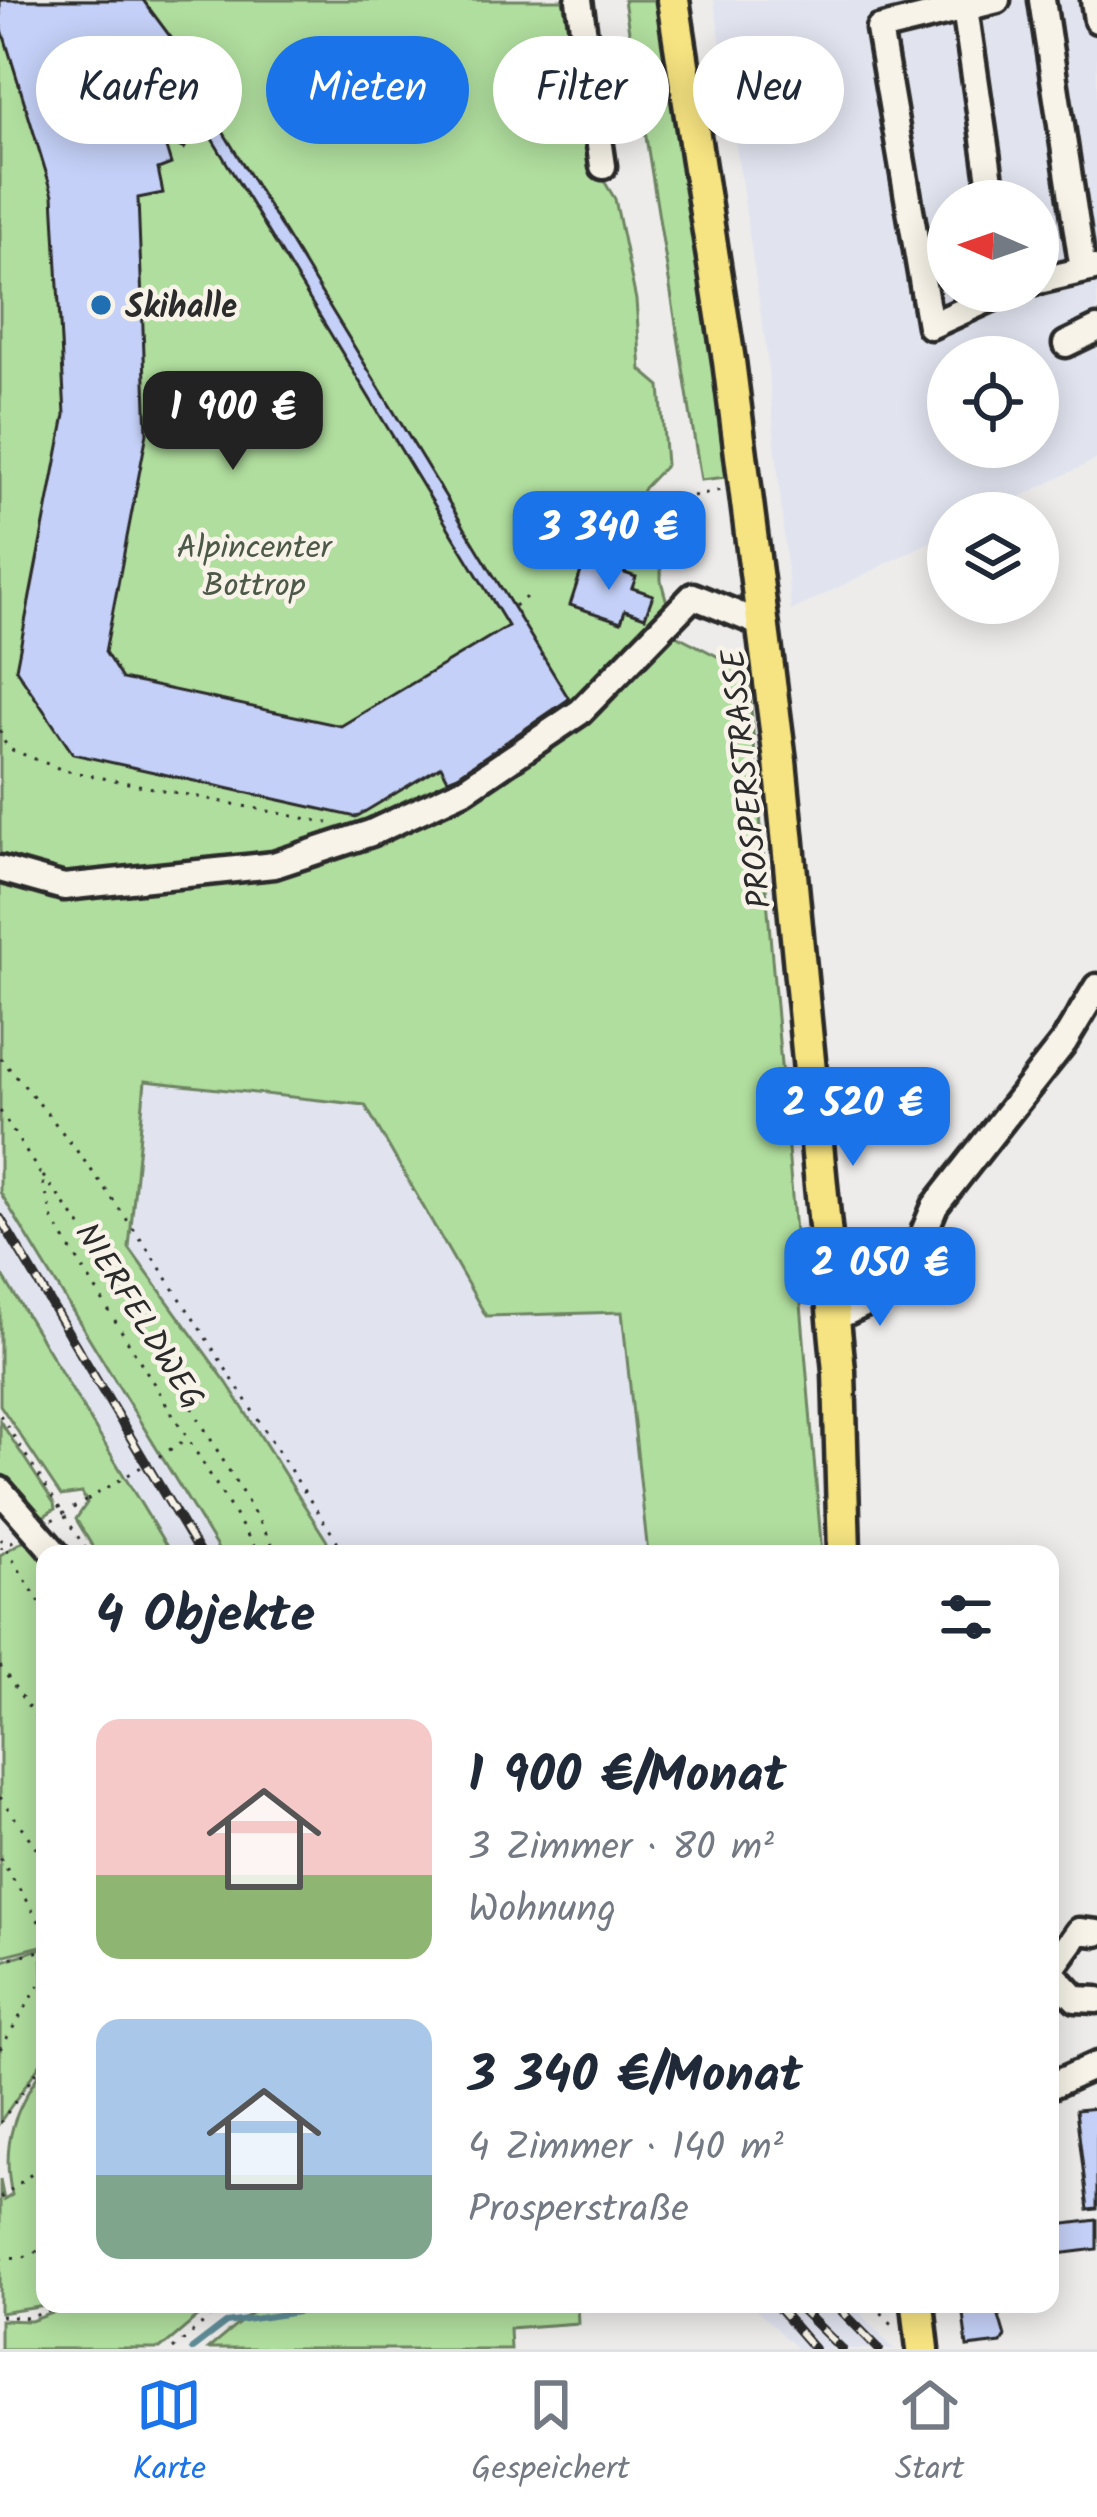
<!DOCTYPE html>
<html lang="de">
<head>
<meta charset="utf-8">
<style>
  body { margin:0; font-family:Kalam,sans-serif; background:#f2f2f3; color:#1f2937; height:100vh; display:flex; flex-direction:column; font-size:45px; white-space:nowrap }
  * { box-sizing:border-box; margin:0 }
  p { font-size:39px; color:#747a83 }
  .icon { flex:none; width:66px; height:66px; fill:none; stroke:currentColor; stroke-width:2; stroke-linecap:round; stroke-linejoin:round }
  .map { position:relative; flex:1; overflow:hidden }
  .details { position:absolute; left:36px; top:1545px; width:1023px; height:768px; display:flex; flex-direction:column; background:#fff; border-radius:24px; box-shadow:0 6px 30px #0003 }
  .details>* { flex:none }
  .hud { position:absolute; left:36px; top:36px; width:1026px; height:108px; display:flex; gap:24px }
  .needle { width:78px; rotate:272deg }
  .tools { position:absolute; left:927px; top:180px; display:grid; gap:24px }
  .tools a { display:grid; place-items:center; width:132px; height:132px; border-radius:50%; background:#fff; box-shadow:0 6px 30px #0003; font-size:60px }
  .price { position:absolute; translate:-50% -102px; padding:0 27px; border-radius:24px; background:#1a73e8; color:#fff; font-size:39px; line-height:78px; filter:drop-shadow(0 3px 6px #0008) }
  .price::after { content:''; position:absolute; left:50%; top:72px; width:36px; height:27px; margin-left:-18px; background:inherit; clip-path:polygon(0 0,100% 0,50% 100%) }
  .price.current { background:#222; color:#fff }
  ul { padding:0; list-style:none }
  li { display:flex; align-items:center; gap:36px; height:300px; padding:0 60px }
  li span { display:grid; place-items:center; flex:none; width:336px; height:240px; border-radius:24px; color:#555 }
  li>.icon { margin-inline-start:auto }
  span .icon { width:144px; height:144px; fill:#fffc; stroke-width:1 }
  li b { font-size:51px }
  h2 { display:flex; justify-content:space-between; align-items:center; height:144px; padding:0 60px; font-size:51px }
  .pill { padding:0 42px; border-radius:54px; background:#fff; box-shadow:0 6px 30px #0003; font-size:42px; line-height:108px }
  .pill.current { background:#1a73e8; color:#fff }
  .tabs { display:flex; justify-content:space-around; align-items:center; height:168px; border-top:3px solid #e0e1e3; background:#fff; font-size:33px; color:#747a83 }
  .tabs a { display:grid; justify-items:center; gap:6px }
  .tabs .current { color:#1a73e8 }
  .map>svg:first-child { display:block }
  .built { fill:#e1e4ef; fill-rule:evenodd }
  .green { fill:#b0de9e; stroke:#6e8464; stroke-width:3 }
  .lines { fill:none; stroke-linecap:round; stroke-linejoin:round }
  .stream { stroke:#5e8c97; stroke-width:6 }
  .building { fill:#c4d0f7; stroke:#2b2b2b; stroke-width:3; fill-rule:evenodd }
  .minor-casing { stroke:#2b2b2b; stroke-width:33 }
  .major-casing { stroke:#2b2b2b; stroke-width:39 }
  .path { stroke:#2b2b2b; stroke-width:3; stroke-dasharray:3 9; stroke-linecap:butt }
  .minor { stroke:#f7f3e8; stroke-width:24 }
  .major { stroke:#f6e381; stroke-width:30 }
  .rail-casing { stroke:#2b2b2b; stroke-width:10 }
  .rail { stroke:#f7f3e8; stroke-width:6; stroke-dasharray:18; stroke-linecap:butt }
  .path-bridge { stroke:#2b2b2b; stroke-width:3; stroke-dasharray:3 9; stroke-linecap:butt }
  .poi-dot { fill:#1f6fb2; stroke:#f7f3e8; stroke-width:4.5 }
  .labels { text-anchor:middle; stroke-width:9; stroke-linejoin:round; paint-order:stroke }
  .poi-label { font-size:33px; font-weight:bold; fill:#2b2b2b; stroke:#f7f3e8; text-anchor:start }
  .park-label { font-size:33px; fill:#4c5848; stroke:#f7f3e8 }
  .street-label { font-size:33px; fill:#2b2b2b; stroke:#f7f3e8 }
</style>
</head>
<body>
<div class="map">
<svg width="1097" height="2349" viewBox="0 0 1097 2349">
  <rect width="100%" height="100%" fill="#edeceb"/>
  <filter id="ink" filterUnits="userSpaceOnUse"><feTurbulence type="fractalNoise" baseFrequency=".00833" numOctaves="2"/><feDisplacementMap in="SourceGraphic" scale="24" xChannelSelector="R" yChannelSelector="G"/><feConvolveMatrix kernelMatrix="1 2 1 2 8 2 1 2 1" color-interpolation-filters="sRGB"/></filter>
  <g filter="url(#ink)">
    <g class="built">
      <path d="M 714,0 L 1097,0 L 1097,459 L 988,513 L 948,513 L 948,533 L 791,611 L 766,348 ZM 948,201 L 1038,201 L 1038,291 L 948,291 ZM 948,357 L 1038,357 L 1038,447 L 948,447 Z"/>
      <polygon points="144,1081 365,1105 486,1316 622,1311 648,1554 335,1554 227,1383 129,1248"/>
      <polygon points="0,1192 199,1519 221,1554 172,1554 164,1542 0,1271"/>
      <polygon points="750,2304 852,2304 894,2349 797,2349"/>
    </g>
    <g class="green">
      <polygon points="0,0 563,0 589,156 615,199 636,300 641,370 660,386 666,465 644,488 628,521 661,556 661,581 676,635 748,672 822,1554 648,1554 622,1312 486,1316 365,1105 145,1081 129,1248 227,1383 335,1554 221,1554 0,1192"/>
      <polygon points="624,0 657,0 735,476 701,480"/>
      <polygon points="0,1271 164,1542 172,1554 97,1554 76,1519 87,1503 82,1493 61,1496 0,1405"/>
      <polygon points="0,1421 54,1503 55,1509 36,1521 0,1479"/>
      <polygon points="28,1538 45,1557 45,1945 6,1955 0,1955 0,1555"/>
      <polygon points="42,1948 45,2057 0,2122 0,1962"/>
      <path d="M 45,2065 L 45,2304 L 59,2304 L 0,2313 L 0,2180 L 4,2200 L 12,2195 C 0,2142 16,2107 45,2065 Z"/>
      <polygon points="77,2304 213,2304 160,2349 0,2349 0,2320 31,2321"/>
      <polygon points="262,2304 577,2304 578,2323 509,2328 510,2349 208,2349"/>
    </g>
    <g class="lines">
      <polyline class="stream" points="192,2349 226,2323 351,2304"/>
    </g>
    <g class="building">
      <path d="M 0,0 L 143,0 L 184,55 L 183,66 L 569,699 L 458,775 L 448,779 L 441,766 L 356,817 L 73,754 L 16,669 L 65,415 L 53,195 L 0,23 ZM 200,119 L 508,626 L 341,726 L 122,679 L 105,652 L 147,433 L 138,198 L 163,193 L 158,169 L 171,164 L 163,138 L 184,149 Z"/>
      <polygon points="585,559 636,577 632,588 653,595 645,617 625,610 621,622 570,605"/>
      <polygon points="1097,2108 1097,2209 1088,2210 1076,2110"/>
      <polygon points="1097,2220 1097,2249 1050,2255 1050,2226"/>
      <polygon points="997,2309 1005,2336 1001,2343 967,2347 963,2313"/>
    </g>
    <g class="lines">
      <defs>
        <g id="minor">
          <polyline points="579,0 603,166"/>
          <polyline points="997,0 879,29 930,326 1007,291"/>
          <polyline points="1042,0 1083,270"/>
          <polyline points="1094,0 1097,20"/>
          <polyline points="965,8 993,201"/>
          <polyline points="1038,281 1094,268"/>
          <polyline points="1066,344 1097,329"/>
          <polyline points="0,869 64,887 274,865 371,833 466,789 580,712 693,596 764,625"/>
          <polyline points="834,1318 901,1287 935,1206 1064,1042 1097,987"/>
          <polyline points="0,1490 56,1554"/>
          <polyline points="1097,1933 1079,1931 1050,1971 1076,1999 1097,2000"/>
          <polyline points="1050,2086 1097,2065"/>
        </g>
        <g id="major">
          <polyline points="673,0 729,361 780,761 839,1371 844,1554"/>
          <polyline points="918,2304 923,2349"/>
        </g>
      </defs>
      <use href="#minor" class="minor-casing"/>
      <use href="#major" class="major-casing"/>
      <g class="path">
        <polyline points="693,496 721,490"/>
        <polyline points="564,515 601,541 618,521 663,525"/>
        <polyline points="514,606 529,595"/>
        <polyline points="0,730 7,748 63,770 328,823"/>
        <path d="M 0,1058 C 136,1209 232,1387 346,1554"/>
        <polyline points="0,1111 41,1175 53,1220 259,1554"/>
        <polyline points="43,1176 101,1252 278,1554"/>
        <polyline points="0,1415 89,1554"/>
        <polyline points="52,1520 87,1500"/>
        <polyline points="0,1539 45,1611"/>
        <polyline points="0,1548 17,1539"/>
        <polyline points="0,1666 45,1730"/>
        <polyline points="0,1797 45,1860"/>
        <polyline points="0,1858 45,1931"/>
        <polyline points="0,1960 45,1950"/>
        <polyline points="0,2049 45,1976"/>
        <polyline points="0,2123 45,2060"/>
        <polyline points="0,2198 45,2164"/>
        <polyline points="0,2258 24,2257 45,2247"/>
        <polyline points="873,2304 897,2329"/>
        <polyline points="0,2316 27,2318 72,2304"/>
        <polyline points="173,2349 226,2304"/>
      </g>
      <use href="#minor" class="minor"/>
      <use href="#major" class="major"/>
      <defs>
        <g id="rail">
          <polyline points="0,1218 200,1554"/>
          <polyline points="775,2304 814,2349"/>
          <polyline points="796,2304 842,2349"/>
          <polyline points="835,2304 879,2349"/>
        </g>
      </defs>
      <use href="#rail" class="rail-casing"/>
      <use href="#rail" class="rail"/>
      <polyline class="path-bridge" points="87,1500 189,1438"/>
    </g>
  </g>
  <circle class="poi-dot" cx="101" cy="305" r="12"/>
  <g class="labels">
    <g class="poi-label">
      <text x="125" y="317">Skihalle</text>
    </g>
    <g class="park-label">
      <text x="254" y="558">Alpincenter<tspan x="254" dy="38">Bottrop</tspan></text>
    </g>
    <g class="street-label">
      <text transform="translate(745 779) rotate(-96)" y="12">PROSPERSTRASSE</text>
      <text transform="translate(141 1315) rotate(58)" y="12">NIERFELDWEG</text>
    </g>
  </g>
</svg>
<div class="tools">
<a><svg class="needle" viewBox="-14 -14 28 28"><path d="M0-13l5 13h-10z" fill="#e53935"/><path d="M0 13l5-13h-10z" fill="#747a83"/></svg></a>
<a><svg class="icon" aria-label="locate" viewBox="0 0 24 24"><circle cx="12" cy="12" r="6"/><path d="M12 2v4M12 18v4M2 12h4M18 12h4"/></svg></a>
<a><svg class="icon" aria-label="layers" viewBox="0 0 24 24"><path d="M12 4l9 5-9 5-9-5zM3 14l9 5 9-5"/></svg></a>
</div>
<b class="price current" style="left:233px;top:473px">1 900 €</b>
<b class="price" style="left:609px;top:593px">3 340 €</b>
<b class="price" style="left:853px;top:1169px">2 520 €</b>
<b class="price" style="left:880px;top:1329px">2 050 €</b>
<div class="hud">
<a class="pill">Kaufen</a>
<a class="pill current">Mieten</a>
<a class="pill">Filter</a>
<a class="pill">Neu</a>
</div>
<section class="details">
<h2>4 Objekte<svg class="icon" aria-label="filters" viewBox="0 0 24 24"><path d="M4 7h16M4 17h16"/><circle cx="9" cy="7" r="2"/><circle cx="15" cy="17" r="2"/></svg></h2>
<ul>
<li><span style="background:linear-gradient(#f6c9c9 65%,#8fb573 0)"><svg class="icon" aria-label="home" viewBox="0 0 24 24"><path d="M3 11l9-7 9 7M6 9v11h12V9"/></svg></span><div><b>1 900 €/Monat</b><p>3 Zimmer · 80 m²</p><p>Wohnung</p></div></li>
<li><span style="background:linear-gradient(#a9c7e8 65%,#7fa58c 0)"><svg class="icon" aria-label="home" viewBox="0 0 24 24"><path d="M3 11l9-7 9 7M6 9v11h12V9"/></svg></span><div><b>3 340 €/Monat</b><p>4 Zimmer · 140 m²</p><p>Prosperstraße</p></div></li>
</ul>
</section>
</div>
<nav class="tabs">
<a class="current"><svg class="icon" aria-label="map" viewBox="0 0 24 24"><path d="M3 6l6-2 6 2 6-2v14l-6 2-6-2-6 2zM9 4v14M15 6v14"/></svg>Karte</a>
<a><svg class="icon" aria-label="saved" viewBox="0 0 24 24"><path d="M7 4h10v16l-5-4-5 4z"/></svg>Gespeichert</a>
<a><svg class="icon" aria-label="home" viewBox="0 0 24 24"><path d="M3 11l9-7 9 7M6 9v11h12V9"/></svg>Start</a>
</nav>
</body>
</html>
